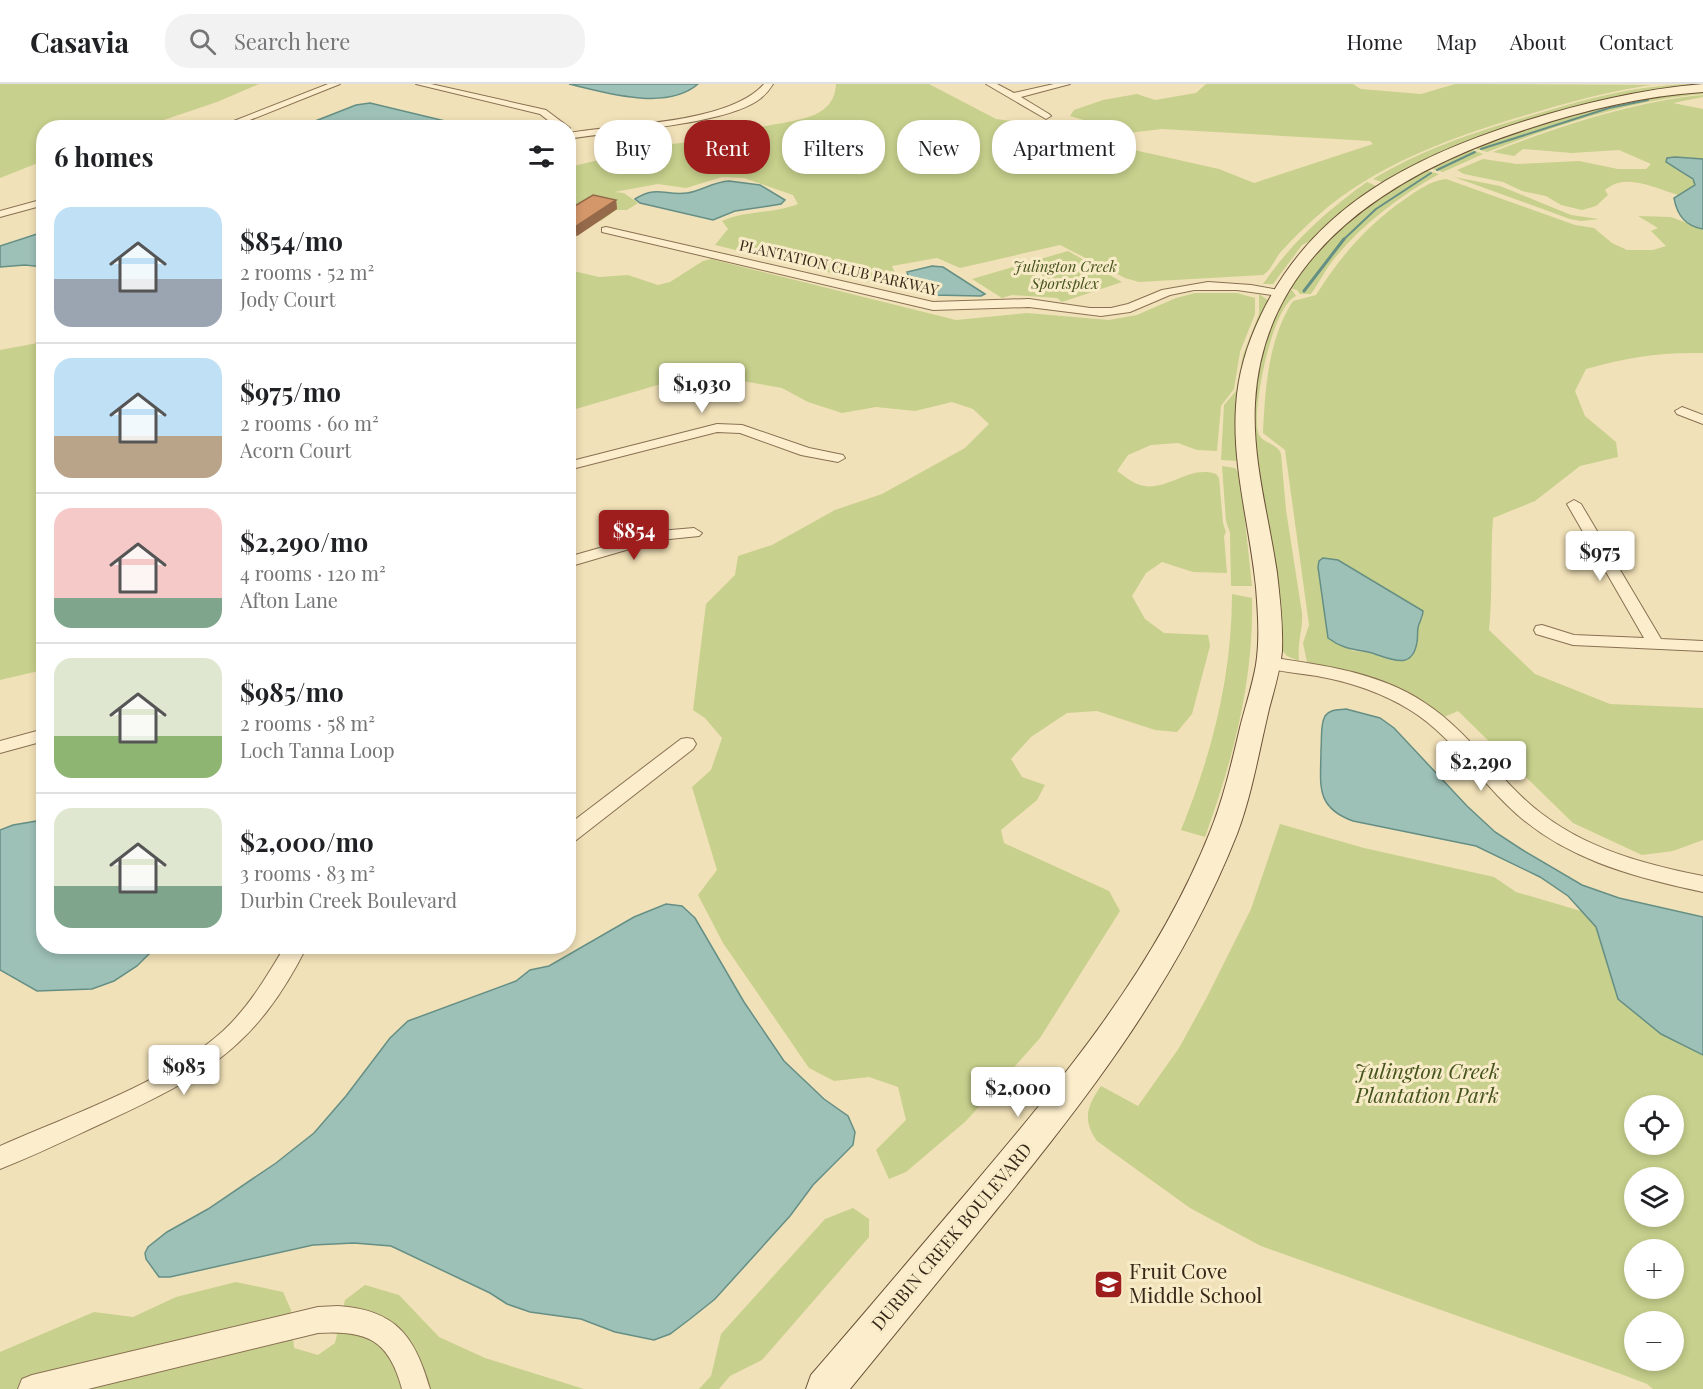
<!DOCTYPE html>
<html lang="en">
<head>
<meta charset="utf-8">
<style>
  body { margin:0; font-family:"Playfair Display",serif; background:#f2f2f2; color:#202124; height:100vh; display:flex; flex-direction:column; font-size:22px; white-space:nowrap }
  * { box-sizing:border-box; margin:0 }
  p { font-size:20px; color:#757577 }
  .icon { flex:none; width:33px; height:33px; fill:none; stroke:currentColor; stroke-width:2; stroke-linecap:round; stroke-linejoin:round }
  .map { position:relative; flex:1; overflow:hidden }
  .details { position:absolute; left:36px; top:36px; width:540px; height:834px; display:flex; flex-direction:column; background:#fff; border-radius:24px; box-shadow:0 3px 9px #0003 }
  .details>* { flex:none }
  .banner { position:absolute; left:594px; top:36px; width:570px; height:54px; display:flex; gap:12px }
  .controls { position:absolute; left:1624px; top:1011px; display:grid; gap:12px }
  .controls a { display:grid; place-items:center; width:60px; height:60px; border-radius:50%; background:#fff; box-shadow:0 3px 9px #0003; font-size:30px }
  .price { position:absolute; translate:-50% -51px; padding:0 14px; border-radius:6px; background:#fff; color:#222; font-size:20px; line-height:39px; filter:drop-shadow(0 2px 3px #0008) }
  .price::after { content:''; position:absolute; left:50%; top:36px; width:18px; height:14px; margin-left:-9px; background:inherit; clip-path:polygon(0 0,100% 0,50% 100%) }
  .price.current { background:#9d1e1d; color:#fff }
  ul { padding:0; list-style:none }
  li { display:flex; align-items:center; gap:18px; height:150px; padding:0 18px }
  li+li { border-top:2px solid #e0e0e0 }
  li span { display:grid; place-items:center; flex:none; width:168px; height:120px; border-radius:18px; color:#555 }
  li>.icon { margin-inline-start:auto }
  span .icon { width:72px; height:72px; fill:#fffc; stroke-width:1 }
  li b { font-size:26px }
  h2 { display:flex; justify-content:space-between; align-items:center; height:72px; padding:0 18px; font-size:26px }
  .tag { padding:0 21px; border-radius:24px; background:#fff; box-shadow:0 3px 9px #0003; font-size:21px; line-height:54px }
  .tag.current { background:#9d1e1d; color:#fff }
  header { display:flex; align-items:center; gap:36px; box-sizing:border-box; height:84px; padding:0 30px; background:#fff; border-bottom:2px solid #e0e0e0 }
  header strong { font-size:28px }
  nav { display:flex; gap:33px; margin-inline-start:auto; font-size:21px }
  .search { width:420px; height:54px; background:#f2f2f2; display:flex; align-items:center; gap:15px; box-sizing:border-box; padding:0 21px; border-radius:24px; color:#757577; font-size:22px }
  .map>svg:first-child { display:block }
  .green { fill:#c7d08c; fill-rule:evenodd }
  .water { fill:#9ec1b7; stroke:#658f85; stroke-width:1.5 }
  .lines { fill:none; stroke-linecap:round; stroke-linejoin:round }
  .stream-far1 { stroke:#658f85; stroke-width:2 }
  .stream { stroke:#658f85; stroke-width:3 }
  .street-casing { stroke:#897052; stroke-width:2 }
  .secondary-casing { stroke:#6a5136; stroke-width:2 }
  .street { fill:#fceecc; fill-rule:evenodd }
  .secondary { fill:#fceecc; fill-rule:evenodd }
  .wall { fill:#b6825b }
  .shaded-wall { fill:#946a4a }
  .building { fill:#d4976a; stroke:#946a4a; stroke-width:1.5 }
  .labels { text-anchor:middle; stroke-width:6; stroke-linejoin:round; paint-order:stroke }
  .far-park-label { font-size:15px; font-style:italic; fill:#46541d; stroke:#f8ebc8 }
  .far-street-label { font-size:15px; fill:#362719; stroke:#f8ebc8 }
  .street-label { font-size:18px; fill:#362719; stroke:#f8ebc8 }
  .near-park-label { font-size:21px; font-style:italic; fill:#46541d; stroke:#f8ebc8 }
  .near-poi-label { font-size:21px; fill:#362719; stroke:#f8ebc8; text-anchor:start }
</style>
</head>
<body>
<header>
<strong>Casavia</strong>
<div class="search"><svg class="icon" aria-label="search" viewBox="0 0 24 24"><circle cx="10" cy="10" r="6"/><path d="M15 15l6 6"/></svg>Search here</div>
<nav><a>Home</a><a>Map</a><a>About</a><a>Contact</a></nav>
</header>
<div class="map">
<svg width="1703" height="1305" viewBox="0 0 1703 1305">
  <rect width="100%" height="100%" fill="#f1e1b8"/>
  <g class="green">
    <polygon points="0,0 259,0 217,18 143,43 44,44 43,77 0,94"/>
    <path d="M 836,0 L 929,0 L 996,35 L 1028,39 L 1058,49 L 1219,85 L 1254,99 L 1373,60 L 1370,57 L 1162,45 L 1128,49 L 1070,32 L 1074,26 L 1103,16 L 1137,10 L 1155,16 L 1196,9 L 1206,0 L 1353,0 L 1361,5 L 1421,10 L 1455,0 L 1652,1 C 1608,7 1566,19 1523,32 C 1455,52 1386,77 1329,122 C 1312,136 1294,153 1279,170 C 1274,177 1271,186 1263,191 L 1139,198 L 1125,194 L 1060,161 L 960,184 L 937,174 L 892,182 L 897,194 L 890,203 L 715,161 L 728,145 L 722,137 C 748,126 772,130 798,120 L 793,111 L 744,94 L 722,93 L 686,104 L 658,100 L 614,108 L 624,109 L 638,119 L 627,126 L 616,126 L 601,137 L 597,136 L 577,152 L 569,154 L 569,83 L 616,72 L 630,65 L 740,52 C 767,32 834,47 836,0 Z"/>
    <path d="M 1703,0 L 1637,9 L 1591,19 L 1388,96 L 1382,98 L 1373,95 C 1423,65 1478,47 1533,31 C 1593,13 1640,0 1703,0 Z"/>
    <path d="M 1703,5 L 1703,10 C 1630,16 1555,42 1487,68 L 1473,64 L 1599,21 Z"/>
    <path d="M 1703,11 L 1703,13 L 1673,19 L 1703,25 L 1703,75 L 1682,73 L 1667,75 L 1667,78 L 1695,98 L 1695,102 L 1678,111 C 1654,104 1626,88 1605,106 L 1608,111 L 1596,122 L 1582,126 L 1561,121 L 1546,112 L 1522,107 L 1503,98 L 1464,90 L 1457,86 L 1483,75 L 1517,80 L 1579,77 L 1618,85 L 1646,85 L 1651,80 L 1619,66 L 1572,69 L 1523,65 L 1514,72 L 1493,68 C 1556,43 1636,17 1703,11 Z"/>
    <polygon points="1470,65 1483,70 1443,88 1429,84"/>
    <path d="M 1425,86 L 1439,90 C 1400,112 1362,140 1334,175 C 1325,186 1319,199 1311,210 L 1300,210 L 1297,206 L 1289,204 L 1306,179 L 1361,123 Z"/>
    <polygon points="1454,93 1500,102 1571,131 1599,135 1581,137 1570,135"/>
    <path d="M 1446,95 L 1575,141 L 1594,144 L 1612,159 L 1627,166 L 1653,166 L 1666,162 L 1651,147 L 1658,144 L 1638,132 L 1671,133 L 1703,145 L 1703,269 C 1660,268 1628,273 1586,285 L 1575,307 L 1585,332 L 1616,358 L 1618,373 L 1580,382 L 1535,417 L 1493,434 C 1490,471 1493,508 1489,546 L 1535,590 L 1610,620 L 1703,624 L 1703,756 L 1673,767 L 1642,771 L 1573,739 L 1458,627 L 1444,633 C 1402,602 1357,588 1307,578 L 1303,559 L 1309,541 L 1285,366 L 1263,349 C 1265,306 1268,255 1293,217 L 1316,211 C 1340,173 1367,141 1405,115 C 1418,106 1430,97 1446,95 ZM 1338,476 L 1423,527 L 1423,533 L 1418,541 L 1417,560 L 1393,577 L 1367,568 L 1353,567 L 1328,554 L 1325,531 Z"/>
    <path d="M 1367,98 L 1376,102 L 1374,105 L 1314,155 L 1302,161 L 1273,200 L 1263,200 C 1292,158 1326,127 1367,98 Z"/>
    <polygon points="1068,167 1122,198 1062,218 1057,214 1012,211 1002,214 972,195"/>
    <path d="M 711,175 L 956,236 L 1027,229 L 1109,236 L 1137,231 L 1176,214 L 1195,209 L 1237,209 L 1255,214 L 1255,230 L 1240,268 L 1234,305 L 1221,322 L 1217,367 L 1197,366 L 1178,359 L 1151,361 L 1128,371 L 1117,387 C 1123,391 1130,397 1137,400 C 1165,411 1188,380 1216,390 L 1219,394 L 1223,439 L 1226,448 L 1224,452 L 1227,489 L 1193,488 L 1162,478 L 1146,489 L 1132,512 L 1145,535 L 1164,549 L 1208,551 L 1210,562 L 1192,630 L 1177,648 L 1155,646 L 1097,627 L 1067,629 L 1031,653 L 1011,675 L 1022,693 L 1045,701 L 1037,716 L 1001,746 L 1004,759 L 1109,807 L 1120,827 L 1040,954 L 966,1037 L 906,1088 L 889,1095 L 876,1066 L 906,1036 L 898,1003 L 869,993 L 834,997 L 809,984 L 723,859 L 698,811 L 717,786 L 692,703 L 711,686 L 722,654 L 705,634 L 693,626 L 706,520 L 735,491 L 738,472 L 772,461 L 835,426 L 882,410 L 965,364 L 989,340 L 973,325 L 952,318 L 915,327 L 876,323 L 842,329 L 808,318 L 782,304 L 742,297 L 678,295 L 569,327 L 569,186 L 599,193 L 628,191 L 658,201 L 670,198 L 703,177 Z"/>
    <path d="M 1288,205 L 1292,206 L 1296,212 C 1272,222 1252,324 1258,348 C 1261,360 1277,358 1281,370 L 1286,426 L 1302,529 C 1303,547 1297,557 1299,577 L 1287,572 L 1280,564 L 1251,336 L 1260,276 L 1268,249 Z"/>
    <polygon points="1259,210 1269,217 1239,377 1221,376 1224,321 1236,307 1243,271 1259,230"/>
    <polygon points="43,258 43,586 0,596 0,266"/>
    <polygon points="1222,382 1235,384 1240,391 1252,502 1231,502 1230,449 1226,437"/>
    <path d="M 1232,510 L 1252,514 C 1254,597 1233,675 1205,753 L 1181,746 C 1212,670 1232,592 1232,510 Z"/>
    <path d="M 1280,740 L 1364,764 L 1494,793 L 1516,808 L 1703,863 L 1703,1305 L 1653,1305 L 1647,1300 L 1621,1290 L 1261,1162 L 1190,1124 L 1097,1057 C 1082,1036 1087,1022 1101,1002 L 1138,1022 L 1179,964 L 1207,913 L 1251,825 ZM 1635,1022 L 1674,1022 L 1674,1060 L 1635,1060 ZM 1635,1094 L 1674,1094 L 1674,1132 L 1635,1132 ZM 1635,1166 L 1674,1166 L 1674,1204 L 1635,1204 ZM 1635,1238 L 1674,1238 L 1674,1276 L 1635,1276 Z"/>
    <polygon points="853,1124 869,1135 869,1153 762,1276 730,1292 719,1305 699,1305 711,1292 721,1250 825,1135"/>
    <polygon points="236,1198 283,1208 291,1226 294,1264 318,1271 335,1259 345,1216 365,1201 399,1211 439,1253 485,1274 584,1305 0,1305 0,1268 94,1228 133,1233 176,1213"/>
  </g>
  <g class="water">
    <path d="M 569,0 L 698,0 C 666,28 604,8 569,0 Z"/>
    <polygon points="370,19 470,43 300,43 356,21"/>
    <path d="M 1675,73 L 1703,75 L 1703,145 C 1685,142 1677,131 1674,114 L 1695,101 L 1693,95 L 1666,78 L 1667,74 Z"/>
    <path d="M 729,97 L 760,101 L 785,116 L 781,120 L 769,122 L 735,127 L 713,136 L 640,119 L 635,115 C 657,101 666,112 687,109 C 701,107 713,98 729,97 Z"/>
    <polygon points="43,148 43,183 25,181 0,183 0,162"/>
    <polygon points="932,182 943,183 985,210 981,212 932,211 916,208 912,204 907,188"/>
    <path d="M 1323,474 L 1338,476 L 1423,527 C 1423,534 1419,537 1418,544 C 1417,549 1418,554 1417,558 C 1412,590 1386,572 1368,568 C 1352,565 1341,564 1328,554 L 1318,483 L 1319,477 Z"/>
    <path d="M 1346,625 L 1380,634 L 1394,644 L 1467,722 L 1495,748 L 1521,765 L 1582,801 L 1619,814 L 1703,833 L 1703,971 L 1661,950 L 1618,915 L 1596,843 L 1568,812 L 1540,793 L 1476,762 L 1353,737 C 1314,723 1321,700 1321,665 C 1322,655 1320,641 1325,632 C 1330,625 1338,626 1346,625 Z"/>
    <polygon points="43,736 44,862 156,863 137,882 114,897 92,905 37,907 0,886 0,746 13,741"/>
    <polygon points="666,820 682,822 695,834 744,918 784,977 824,1015 848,1032 855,1048 853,1061 813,1101 790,1132 715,1215 690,1235 670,1250 654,1256 615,1248 581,1235 530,1228 507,1220 490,1209 391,1162 354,1159 313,1161 170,1193 159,1193 146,1175 145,1169 148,1163 167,1148 208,1125 276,1079 314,1049 346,1012 390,954 408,937 516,897 530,886 549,882 634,833"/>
  </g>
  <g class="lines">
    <g class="stream-far1">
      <polyline points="1481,65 1609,24 1648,16"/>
      <polyline points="1437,86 1475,68"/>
      <polyline points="1342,157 1376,125 1431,89"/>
    </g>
    <polyline class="stream" points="1304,207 1344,155"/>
    <defs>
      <g id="street">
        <polygon points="328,0 340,0 230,44 216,44"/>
        <polygon points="416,0 431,0 546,26 570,44 558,44 540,30"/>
        <path d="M 764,0 L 773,0 C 770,5 766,10 761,14 C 729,41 613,47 568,55 L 568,49 C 621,40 729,40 764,0 Z"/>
        <polygon points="986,0 997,0 1014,9 1054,0 1070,0 1021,13 1049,30 1051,32 1046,35"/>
        <polygon points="44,115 44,121 0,133 0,127"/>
        <polygon points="606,143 933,218 1029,215 1090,224 1111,224 1128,220 1162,206 1208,198 1251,201 1279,206 1285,209 1279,212 1237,206 1194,206 1170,211 1130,228 1101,232 1029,223 933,226 602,148 602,144"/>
        <polygon points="1682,323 1703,331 1703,340 1677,330 1675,327"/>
        <polygon points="717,340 742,341 809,364 843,371 845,374 838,378 801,371 740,349 717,348 568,386 568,378"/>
        <polygon points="1574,416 1581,420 1661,555 1703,557 1703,567 1573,561 1536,550 1534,546 1536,542 1542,541 1574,551 1644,554 1567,420"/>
        <polygon points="694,444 702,449 699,452 660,456 568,483 568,473 659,447"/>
        <path d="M 1269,573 C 1322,581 1379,588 1425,619 C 1462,643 1488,680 1519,710 C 1569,760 1636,779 1703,792 L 1703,808 C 1632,793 1560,774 1507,721 C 1475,690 1449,650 1410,626 C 1381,608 1350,598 1317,592 C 1299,589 1280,588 1263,583 L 1261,579 L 1263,575 Z"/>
        <polygon points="44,645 44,657 0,669 0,657"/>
        <polygon points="687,654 693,655 696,660 693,665 575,757 568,759 568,741 681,655"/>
        <path d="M 285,862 L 307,862 C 256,964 204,992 105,1038 C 70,1054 36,1071 0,1085 L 0,1062 C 70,1031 167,998 223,947 C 249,923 267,892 285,862 Z"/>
        <path d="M 338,1222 C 396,1226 415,1252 430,1305 L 402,1305 C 389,1256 367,1246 318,1249 L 88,1305 L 18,1305 L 22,1295 L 32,1291 L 318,1223 Z"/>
      </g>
      <path id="secondary" d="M 1703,0 L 1703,8 C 1642,12 1585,26 1527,45 C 1397,87 1263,167 1255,319 C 1252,377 1269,433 1277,489 C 1280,515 1283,541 1282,567 C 1280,587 1274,606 1269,625 C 1259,667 1252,710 1237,750 C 1182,890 1091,1010 997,1125 C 948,1185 899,1245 850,1305 L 806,1305 L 811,1291 C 864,1230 916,1168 969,1106 C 1062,996 1156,884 1210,748 C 1223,716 1231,682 1239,648 C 1244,626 1252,604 1256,581 C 1260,555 1258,529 1256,503 C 1250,443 1232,383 1236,322 C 1238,290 1247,260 1261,231 C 1313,121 1415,72 1525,37 C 1583,19 1642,5 1703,0 Z"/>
    </defs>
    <use href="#street" class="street-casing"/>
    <use href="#secondary" class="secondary-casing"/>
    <use href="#street" class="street"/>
    <use href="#secondary" class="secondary"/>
  </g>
  <polygon class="wall" points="616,116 617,125 577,152 573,151 568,154 568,126"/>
  <g class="shaded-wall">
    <polygon points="616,116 617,125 577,152 575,143"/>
    <polygon points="571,142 573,151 568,154 568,144"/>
  </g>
  <polygon class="building" points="593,111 616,116 575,143 571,142 568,144 568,126"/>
  <defs>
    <symbol id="school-square" viewBox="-11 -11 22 22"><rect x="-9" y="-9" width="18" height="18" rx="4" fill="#9d1e1d" stroke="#f8ebc8"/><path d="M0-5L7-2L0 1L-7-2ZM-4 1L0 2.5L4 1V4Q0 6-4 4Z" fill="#fff"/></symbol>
  </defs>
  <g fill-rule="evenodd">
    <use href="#school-square" x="1092" y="1184" width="33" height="33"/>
  </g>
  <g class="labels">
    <g class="far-park-label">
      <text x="1065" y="188">Julington Creek<tspan x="1065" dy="17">Sportsplex</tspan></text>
    </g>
    <g class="far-street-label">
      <text transform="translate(839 184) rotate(13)" y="5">PLANTATION CLUB PARKWAY</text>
    </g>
    <g class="street-label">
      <text transform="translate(952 1153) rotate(-50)" y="6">DURBIN CREEK BOULEVARD</text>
    </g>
    <g class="near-park-label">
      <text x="1427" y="995">Julington Creek<tspan x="1427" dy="24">Plantation Park</tspan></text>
    </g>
    <g class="near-poi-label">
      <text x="1129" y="1195">Fruit Cove<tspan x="1129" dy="24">Middle School</tspan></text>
    </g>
  </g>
</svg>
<div class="controls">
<a><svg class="icon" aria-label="locate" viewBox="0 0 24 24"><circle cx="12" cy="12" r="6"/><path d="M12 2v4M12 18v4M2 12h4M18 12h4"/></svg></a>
<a><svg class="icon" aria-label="layers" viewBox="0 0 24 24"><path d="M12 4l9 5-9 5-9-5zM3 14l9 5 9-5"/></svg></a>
<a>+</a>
<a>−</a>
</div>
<b class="price" style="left:702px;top:330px">$1,930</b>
<b class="price current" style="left:634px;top:477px">$854</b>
<b class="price" style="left:1600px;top:498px">$975</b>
<b class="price" style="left:1481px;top:708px">$2,290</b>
<b class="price" style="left:184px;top:1012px">$985</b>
<b class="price" style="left:1018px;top:1034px">$2,000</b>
<div class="banner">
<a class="tag">Buy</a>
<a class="tag current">Rent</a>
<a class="tag">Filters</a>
<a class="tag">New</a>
<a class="tag">Apartment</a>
</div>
<section class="details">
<h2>6 homes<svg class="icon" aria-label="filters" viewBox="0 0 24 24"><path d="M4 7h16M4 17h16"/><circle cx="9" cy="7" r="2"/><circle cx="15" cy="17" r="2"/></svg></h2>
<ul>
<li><span style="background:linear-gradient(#bfe0f5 60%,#9aa5b1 0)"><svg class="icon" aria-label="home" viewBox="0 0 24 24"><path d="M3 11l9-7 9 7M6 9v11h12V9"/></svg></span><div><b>$854/mo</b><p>2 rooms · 52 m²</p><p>Jody Court</p></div></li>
<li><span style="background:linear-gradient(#bfe0f5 65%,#b9a48a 0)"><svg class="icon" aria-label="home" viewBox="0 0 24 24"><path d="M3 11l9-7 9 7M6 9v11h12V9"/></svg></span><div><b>$975/mo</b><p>2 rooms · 60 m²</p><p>Acorn Court</p></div></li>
<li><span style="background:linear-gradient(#f6c9c9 75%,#7fa58c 0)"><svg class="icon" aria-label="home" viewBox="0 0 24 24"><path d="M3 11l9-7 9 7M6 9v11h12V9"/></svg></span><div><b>$2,290/mo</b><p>4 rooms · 120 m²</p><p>Afton Lane</p></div></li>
<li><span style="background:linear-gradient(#dfe7d0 65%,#8fb573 0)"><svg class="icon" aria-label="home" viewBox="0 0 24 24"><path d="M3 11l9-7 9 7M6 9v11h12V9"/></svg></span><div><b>$985/mo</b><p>2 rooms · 58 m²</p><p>Loch Tanna Loop</p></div></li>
<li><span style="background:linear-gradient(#dfe7d0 65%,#7fa58c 0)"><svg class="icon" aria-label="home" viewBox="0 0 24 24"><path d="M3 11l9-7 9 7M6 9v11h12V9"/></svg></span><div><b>$2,000/mo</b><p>3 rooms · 83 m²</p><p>Durbin Creek Boulevard</p></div></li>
</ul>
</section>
</div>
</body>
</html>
